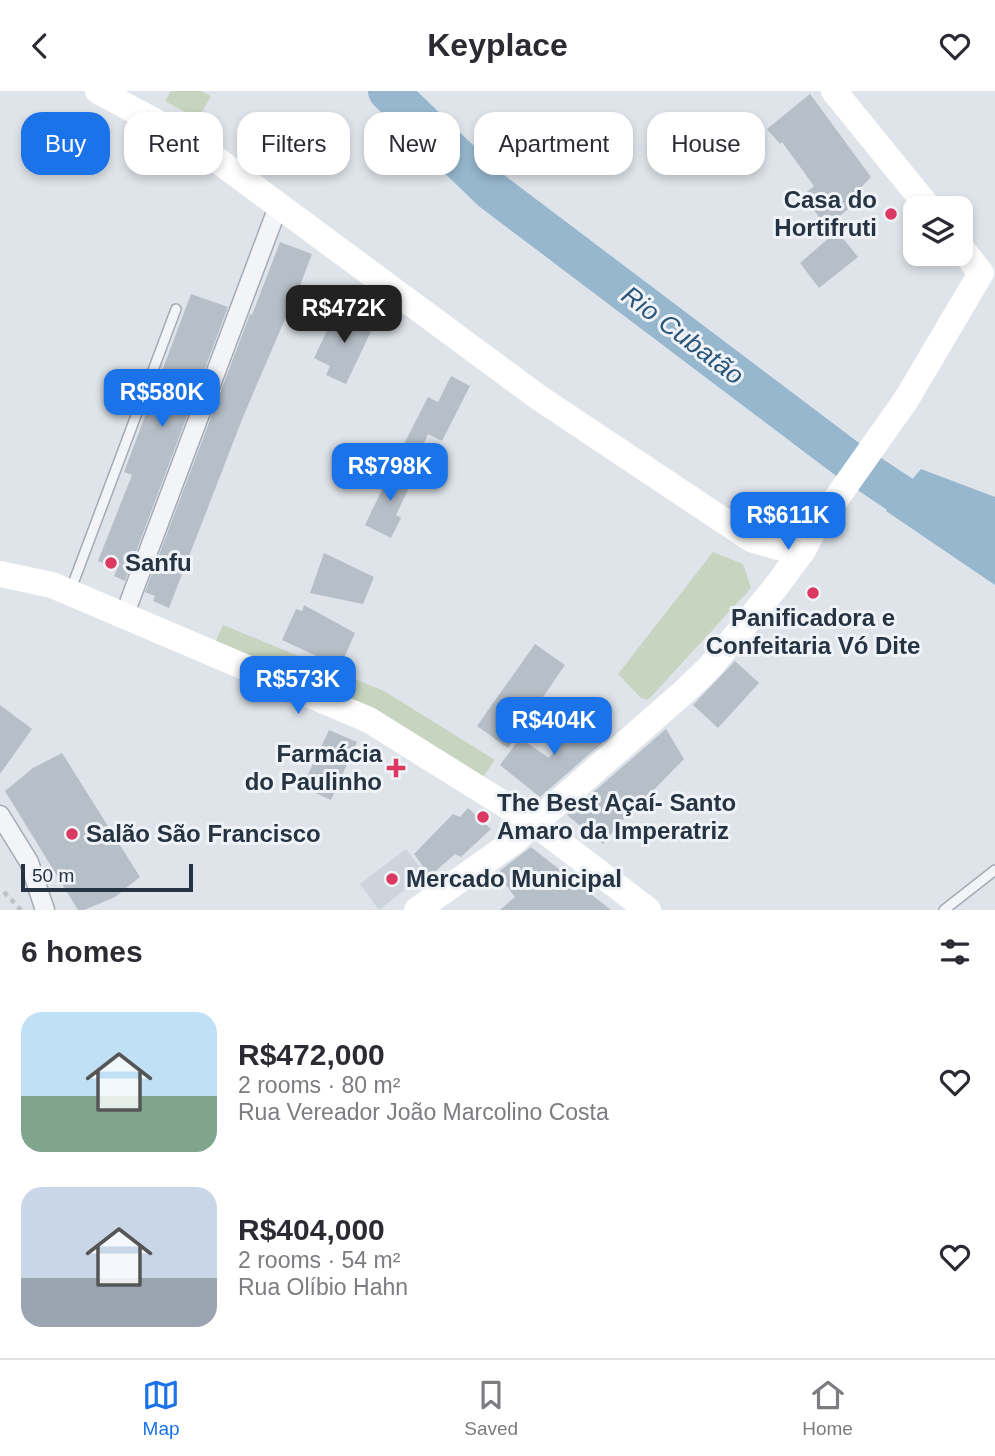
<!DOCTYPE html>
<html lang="en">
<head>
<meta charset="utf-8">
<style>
  body { margin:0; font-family:Arial,sans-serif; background:#f7f7f7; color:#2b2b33; height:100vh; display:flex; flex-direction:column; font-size:26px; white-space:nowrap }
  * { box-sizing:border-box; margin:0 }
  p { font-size:23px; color:#7c7c81 }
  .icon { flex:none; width:38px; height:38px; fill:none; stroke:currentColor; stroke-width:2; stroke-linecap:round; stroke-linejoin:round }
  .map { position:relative; height:819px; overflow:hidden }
  .details { display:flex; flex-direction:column; background:#fff; flex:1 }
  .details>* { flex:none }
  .banner { position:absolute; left:21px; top:21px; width:954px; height:63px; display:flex; gap:14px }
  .buttons { position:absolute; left:903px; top:105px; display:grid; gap:14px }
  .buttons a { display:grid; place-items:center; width:70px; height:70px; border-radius:14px; background:#fff; box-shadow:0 4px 10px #0003; font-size:35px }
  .scale { position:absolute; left:21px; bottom:18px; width:172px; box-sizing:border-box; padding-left:7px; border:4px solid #263342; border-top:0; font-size:19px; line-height:24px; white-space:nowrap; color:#263342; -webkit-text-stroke:5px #eff3f7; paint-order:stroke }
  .price { position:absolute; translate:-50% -60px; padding:0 16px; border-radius:14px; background:#1a73e8; color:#fff; font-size:23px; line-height:46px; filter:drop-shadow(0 2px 4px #0008) }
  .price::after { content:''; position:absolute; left:50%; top:42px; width:21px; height:16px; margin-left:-10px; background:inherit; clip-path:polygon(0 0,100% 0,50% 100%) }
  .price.current { background:#222; color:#fff }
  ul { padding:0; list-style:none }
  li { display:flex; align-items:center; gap:21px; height:175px; padding:0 21px }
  li span { display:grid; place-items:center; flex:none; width:196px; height:140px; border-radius:21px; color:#555 }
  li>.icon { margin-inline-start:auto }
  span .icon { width:84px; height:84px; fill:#fffc; stroke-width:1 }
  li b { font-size:30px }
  h2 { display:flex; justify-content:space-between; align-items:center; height:84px; padding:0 21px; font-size:30px }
  .tag { padding:0 24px; border-radius:21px; background:#fff; box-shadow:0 4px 10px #0003; font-size:24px; line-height:63px }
  .tag.current { background:#1a73e8; color:#fff }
  header { display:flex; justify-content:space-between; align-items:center; height:91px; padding:0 21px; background:#fff; font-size:32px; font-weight:600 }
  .tab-bar { display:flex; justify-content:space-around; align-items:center; height:98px; border-top:2px solid #e1e1e2; background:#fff; font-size:19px; color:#7c7c81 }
  .tab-bar a { display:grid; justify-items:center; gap:4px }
  .tab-bar .current { color:#1a73e8 }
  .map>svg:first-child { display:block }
  .built { fill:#cdd4dc }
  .green { fill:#c7d4bf }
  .water { fill:#96b7cd }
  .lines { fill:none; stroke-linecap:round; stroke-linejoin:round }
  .river { stroke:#96b7cd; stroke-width:40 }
  .building { fill:#b6bec7 }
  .lane-casing { stroke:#a4abb4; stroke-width:12 }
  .street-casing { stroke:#a4abb4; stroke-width:21 }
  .path { stroke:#bdc2c8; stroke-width:4.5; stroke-dasharray:5 5; stroke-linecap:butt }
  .lane { stroke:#f2f4f7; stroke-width:9 }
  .street { stroke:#f2f4f7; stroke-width:18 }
  .secondary { stroke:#fff; stroke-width:26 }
  .poi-dot { fill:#db3862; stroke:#eff3f7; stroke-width:2.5 }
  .labels { text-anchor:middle; stroke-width:6; stroke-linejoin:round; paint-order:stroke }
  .poi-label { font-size:24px; font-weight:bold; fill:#263342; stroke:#eff3f7; text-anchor:start }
  .water-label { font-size:26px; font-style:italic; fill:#2c577a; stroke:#eff3f7 }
</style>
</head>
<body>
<header><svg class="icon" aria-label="back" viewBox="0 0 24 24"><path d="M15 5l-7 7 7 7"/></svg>Keyplace<svg class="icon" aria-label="heart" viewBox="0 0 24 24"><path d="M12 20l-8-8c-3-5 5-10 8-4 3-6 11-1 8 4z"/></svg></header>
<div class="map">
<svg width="995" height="819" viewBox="0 0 995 819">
  <rect width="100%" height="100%" fill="#dfe4ea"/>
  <polygon class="built" points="406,758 425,783 379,819 360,793"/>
  <g class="green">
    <polygon points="171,0 201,0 211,5 198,28 165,10"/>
    <polygon points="713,461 743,473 751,497 648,609 641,607 618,583"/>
    <polygon points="223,534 384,600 495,669 481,689 213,556"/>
  </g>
  <polygon class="water" points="921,378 995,406 995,494 886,420"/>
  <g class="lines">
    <polyline class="river" points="388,0 492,100 847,368 995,467"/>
  </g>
  <g class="building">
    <polygon points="810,3 871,86 853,105 853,114 826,136 803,104 814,95 782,51 780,53 767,38"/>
    <polygon points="837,140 858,166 819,197 800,172"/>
    <polygon points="280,151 312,163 287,229 285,228 243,326 169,517 153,510 155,505 145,501 250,223 252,224"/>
    <polygon points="191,203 228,216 125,490 114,485 117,478 98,470 132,384 124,381"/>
    <polygon points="345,220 374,234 346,293 326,284 330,275 314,267 335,223 342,226"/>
    <polygon points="451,285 470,295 442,350 428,343 420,361 404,353 428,306 438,311"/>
    <polygon points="393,376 414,386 396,424 401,427 391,447 365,434"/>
    <polygon points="324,462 374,486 363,513 310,502"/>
    <polygon points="304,514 355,542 340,576 282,549 296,518 302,520"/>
    <polygon points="535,553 565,574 508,657 477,635"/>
    <polygon points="735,570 759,592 718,637 693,614"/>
    <polygon points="0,614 32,638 0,683"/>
    <polygon points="582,621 609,646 540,706 500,674 520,647 549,667"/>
    <polygon points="666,638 684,668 641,712 638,710 603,753 567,724"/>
    <polygon points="329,639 357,651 331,709 302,696"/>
    <polygon points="62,662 140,786 115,806 84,819 78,819 5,700 33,677"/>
    <polygon points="468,717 491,738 461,766 455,763 430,785 414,763 453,723 460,726"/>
    <polygon points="531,756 611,819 500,819 515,806 497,782"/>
  </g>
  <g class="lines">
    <defs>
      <g id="lane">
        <polyline points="71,498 176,218"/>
        <polyline points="944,819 995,779"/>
      </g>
      <g id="street">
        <polyline points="124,525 279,113"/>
        <polyline points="0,724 29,771 45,819"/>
      </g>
    </defs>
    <use href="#lane" class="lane-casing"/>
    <use href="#street" class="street-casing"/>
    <polyline class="path" points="4,801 21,819"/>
    <use href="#lane" class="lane"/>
    <use href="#street" class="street"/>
    <g class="secondary">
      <polyline points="98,0 190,49 538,306 751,448 778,456 803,459"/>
      <polyline points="834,0 929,117"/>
      <polyline points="0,483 52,494 369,629 534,732 648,819"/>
      <polyline points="417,819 513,751 685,600 710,576 775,497 803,459 812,442 906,309 981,182 961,157"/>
    </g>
  </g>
  <g class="poi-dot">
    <circle cx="891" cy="123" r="7"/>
    <circle cx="111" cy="472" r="7"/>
    <circle cx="813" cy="502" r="7"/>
    <path d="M392.5 666.5h7v7h7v7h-7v7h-7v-7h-7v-7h7z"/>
    <circle cx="483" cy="726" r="7"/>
    <circle cx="72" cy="743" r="7"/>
    <circle cx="392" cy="788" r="7"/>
  </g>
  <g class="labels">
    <g class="poi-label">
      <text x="877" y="117" text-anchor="end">Casa do<tspan x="877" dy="28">Hortifruti</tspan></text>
      <text x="125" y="480">Sanfu</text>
      <text x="813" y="535" text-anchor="middle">Panificadora e<tspan x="813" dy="28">Confeitaria Vó Dite</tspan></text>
      <text x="382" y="671" text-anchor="end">Farmácia<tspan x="382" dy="28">do Paulinho</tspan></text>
      <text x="497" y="720">The Best Açaí- Santo<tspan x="497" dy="28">Amaro da Imperatriz</tspan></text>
      <text x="86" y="751">Salão São Francisco</text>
      <text x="406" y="796">Mercado Municipal</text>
    </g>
    <g class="water-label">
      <text transform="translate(683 244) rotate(37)" y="9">Rio Cubatão</text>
    </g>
  </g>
</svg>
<div class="buttons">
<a><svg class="icon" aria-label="layers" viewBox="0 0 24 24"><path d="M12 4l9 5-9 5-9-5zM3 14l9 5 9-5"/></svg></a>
</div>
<div class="scale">50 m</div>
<b class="price current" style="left:344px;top:254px">R$472K</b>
<b class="price" style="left:162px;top:338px">R$580K</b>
<b class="price" style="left:390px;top:412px">R$798K</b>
<b class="price" style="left:788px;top:461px">R$611K</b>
<b class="price" style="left:298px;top:625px">R$573K</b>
<b class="price" style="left:554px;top:666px">R$404K</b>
<div class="banner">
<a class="tag current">Buy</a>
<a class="tag">Rent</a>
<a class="tag">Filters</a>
<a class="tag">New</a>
<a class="tag">Apartment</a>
<a class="tag">House</a>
</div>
</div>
<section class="details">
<h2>6 homes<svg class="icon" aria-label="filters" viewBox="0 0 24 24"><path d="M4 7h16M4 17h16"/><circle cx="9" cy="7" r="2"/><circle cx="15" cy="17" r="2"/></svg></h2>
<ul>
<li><span style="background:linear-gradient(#bfe0f5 60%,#7fa58c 0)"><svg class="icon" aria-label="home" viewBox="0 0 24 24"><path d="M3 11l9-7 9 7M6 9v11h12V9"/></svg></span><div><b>R$472,000</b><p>2 rooms · 80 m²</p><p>Rua Vereador João Marcolino Costa</p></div><svg class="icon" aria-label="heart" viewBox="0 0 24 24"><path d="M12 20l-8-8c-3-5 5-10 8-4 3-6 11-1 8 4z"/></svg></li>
<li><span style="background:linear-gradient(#c9d6e8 65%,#9aa5b1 0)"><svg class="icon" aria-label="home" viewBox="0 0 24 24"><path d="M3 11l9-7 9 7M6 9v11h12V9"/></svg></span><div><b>R$404,000</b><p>2 rooms · 54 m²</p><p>Rua Olíbio Hahn</p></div><svg class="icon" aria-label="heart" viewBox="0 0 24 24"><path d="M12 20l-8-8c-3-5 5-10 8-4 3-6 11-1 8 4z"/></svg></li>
</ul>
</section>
<nav class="tab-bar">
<a class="current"><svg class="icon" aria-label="map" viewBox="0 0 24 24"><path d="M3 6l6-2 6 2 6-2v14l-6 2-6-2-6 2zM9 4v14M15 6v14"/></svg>Map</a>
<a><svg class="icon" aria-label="saved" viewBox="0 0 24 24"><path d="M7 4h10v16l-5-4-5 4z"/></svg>Saved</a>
<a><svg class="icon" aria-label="home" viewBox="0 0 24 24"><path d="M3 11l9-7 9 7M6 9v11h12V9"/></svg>Home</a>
</nav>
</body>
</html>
